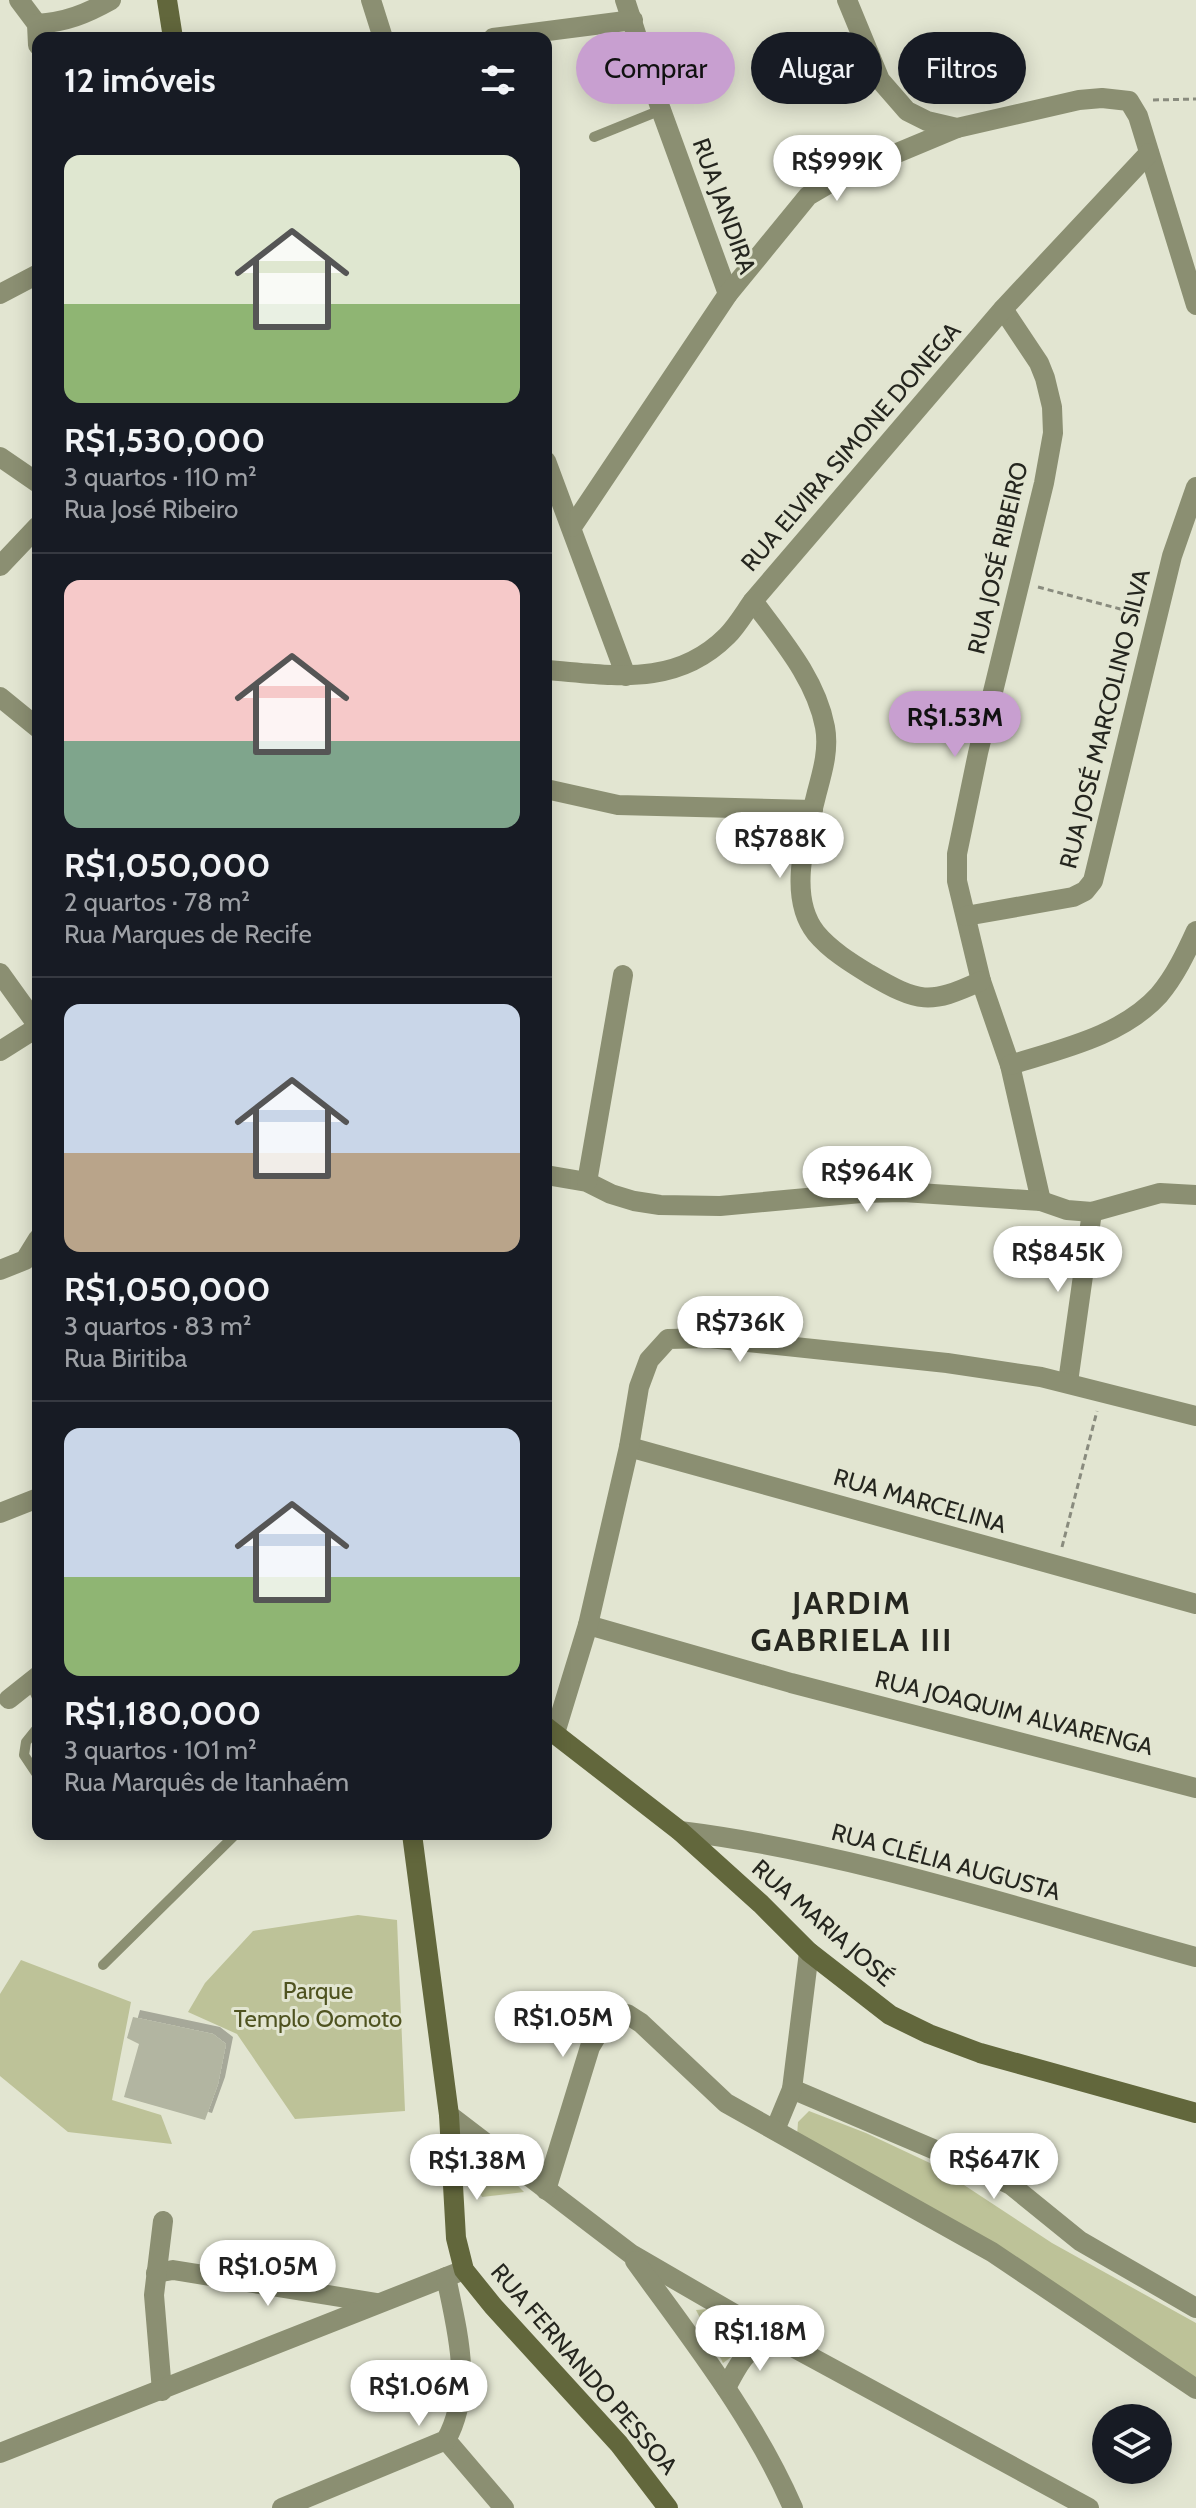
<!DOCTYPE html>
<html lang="pt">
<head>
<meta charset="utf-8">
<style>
  body { margin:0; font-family:Cabin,sans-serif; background:#242831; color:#f1f3f6; height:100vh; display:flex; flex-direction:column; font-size:30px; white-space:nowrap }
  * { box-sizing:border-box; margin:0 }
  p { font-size:26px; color:#9ea1a6 }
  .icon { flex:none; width:44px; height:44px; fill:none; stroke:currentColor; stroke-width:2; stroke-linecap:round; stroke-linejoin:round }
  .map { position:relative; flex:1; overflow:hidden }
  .sheet { position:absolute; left:32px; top:32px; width:520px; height:1808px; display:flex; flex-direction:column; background:#171b24; border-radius:16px; box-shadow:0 4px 20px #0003 }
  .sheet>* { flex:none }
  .hud { position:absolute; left:576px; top:32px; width:500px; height:72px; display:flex; gap:16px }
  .controls { position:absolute; left:1092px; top:2404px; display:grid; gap:16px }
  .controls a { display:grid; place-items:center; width:80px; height:80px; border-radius:50%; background:#171b24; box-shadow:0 4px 20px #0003; font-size:40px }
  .price { position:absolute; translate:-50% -68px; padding:0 18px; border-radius:28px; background:#fff; color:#222; font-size:26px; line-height:52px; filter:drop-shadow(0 2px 4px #0008) }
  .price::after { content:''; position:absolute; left:50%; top:48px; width:24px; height:18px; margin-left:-12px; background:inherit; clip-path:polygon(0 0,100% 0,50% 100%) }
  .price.on { background:#c89fd0; color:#111 }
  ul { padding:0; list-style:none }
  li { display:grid; align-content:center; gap:16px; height:424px; padding:0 32px }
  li+li { border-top:2px solid #363941 }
  li span { display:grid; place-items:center; height:248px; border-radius:16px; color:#555 }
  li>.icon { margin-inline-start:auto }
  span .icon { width:144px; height:144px; fill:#fffc; stroke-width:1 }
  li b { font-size:34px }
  h2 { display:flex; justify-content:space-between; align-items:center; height:96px; padding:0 32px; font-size:34px }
  .tag { padding:0 28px; border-radius:36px; background:#171b24; box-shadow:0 4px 20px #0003; font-size:28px; line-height:72px }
  .tag.on { background:#c89fd0; color:#111 }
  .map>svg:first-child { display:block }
  .green { fill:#bdc298 }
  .building { fill:#b2b5a1; filter:url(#shadow) }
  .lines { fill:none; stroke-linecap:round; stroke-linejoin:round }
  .path { stroke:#898b7e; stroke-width:3; stroke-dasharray:6 4; stroke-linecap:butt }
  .lane { stroke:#8b8f72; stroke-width:10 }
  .street { stroke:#8b8f72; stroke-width:20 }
  .secondary { stroke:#62673c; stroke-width:20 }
  .labels { text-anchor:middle; stroke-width:6; stroke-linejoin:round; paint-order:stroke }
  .street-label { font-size:24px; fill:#25261f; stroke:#e2e5d1 }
  .park-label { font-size:24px; fill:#4f5320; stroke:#e2e5d1 }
  .district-label { font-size:32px; font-weight:bold; letter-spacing:2px; fill:#25261f; stroke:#e2e5d1 }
</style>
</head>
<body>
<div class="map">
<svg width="1196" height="2508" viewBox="0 0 1196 2508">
  <defs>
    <filter id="shadow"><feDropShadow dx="7" dy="-7" stdDeviation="0" flood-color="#0004"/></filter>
  </defs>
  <rect width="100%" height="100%" fill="#e2e5d1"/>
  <g class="green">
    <polygon points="358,1915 397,1920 405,2111 295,2119 237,2034 188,2012 205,1983 253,1931"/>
    <polygon points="21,1960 131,2002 112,2100 161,2115 172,2144 68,2132 0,2076 0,1994"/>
    <polygon points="809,2111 866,2133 932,2164 1052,2243 1196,2323 1196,2378 797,2136 798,2122"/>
    <polygon points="465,2140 496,2163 524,2192 482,2197 462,2159"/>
    <polygon points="720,2308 748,2332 738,2352 723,2363 696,2310"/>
  </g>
  <polygon class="building" points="133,2017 213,2034 226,2044 218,2084 205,2120 124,2097 139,2044 127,2038"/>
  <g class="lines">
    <g class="path">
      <polyline points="1153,100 1196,99"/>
      <polyline points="1038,587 1139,614"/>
      <polyline points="1062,1547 1097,1411"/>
    </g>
    <g class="lane">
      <polyline points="594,137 661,110"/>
      <polyline points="31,1683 38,1700"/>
      <polyline points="38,1727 26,1742 24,1755 38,1776"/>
      <polyline points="103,1965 236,1834"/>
    </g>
    <g class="street">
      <polyline points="19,0 37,24 38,45"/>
      <polyline points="371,0 383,38"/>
      <polyline points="625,0 661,110 728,294"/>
      <polyline points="847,0 880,80 907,111 927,121 957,128 1079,100 1102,98 1129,101 1138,116 1196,305"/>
      <path d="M 37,24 C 66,22 86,14 111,0"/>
      <polyline points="493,38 633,20"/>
      <polyline points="0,294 38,274"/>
      <polyline points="1003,309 1039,363 1045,378 1052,407 1053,433 1044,483 978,753 957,854 957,881 981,981 1010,1065 1041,1201"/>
      <polyline points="0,457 38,483"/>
      <polyline points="546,461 626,676"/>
      <polyline points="572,527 728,294 808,196 842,176 957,128"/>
      <polyline points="0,566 38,526"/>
      <path d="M 753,601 C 781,639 816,679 825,727 C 829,749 823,770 817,792 C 807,834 786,895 816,933 C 830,950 851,963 869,974 C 919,1003 929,1005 981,981"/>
      <path d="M 546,670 C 613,675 675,688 727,636 C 737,626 745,612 753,601 L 1003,309 L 1149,153"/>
      <polyline points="0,697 38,728"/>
      <polyline points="546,789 618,805 813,810"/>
      <polyline points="966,916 1073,897 1085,891 1093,881 1172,556 1196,487"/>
      <polyline points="0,973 38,1026"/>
      <polyline points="0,1051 38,1027"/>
      <path d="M 1010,1065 C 1061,1049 1122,1036 1159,995 C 1175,976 1186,953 1196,931"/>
      <polyline points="546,1175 587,1182 611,1194 634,1201 660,1205 720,1206 861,1193 903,1192 1041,1201 1067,1210 1092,1212 1160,1193 1196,1195"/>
      <polyline points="587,1182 623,975"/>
      <polyline points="0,1270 25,1260 38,1239"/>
      <polyline points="1068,1382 1092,1212"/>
      <polyline points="629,1447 1196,1604"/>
      <polyline points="0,1513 38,1498"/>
      <polyline points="588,1625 791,1683 1196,1788"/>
      <polyline points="9,1699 38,1676"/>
      <polyline points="555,1733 588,1625 629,1447 639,1387 649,1360 668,1339 709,1338 947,1363 1041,1377 1196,1416"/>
      <path d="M 680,1831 C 856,1853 1026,1911 1196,1957"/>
      <polyline points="792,2089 973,2166 1011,2185 1080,2241 1196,2308"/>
      <polyline points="449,2115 631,2254 776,2338 1089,2508"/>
      <polyline points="775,2130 792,2089 809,1952"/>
      <polyline points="546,2190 590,2047 608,2017 627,2014 641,2023 726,2103 992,2252 1196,2389"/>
      <path d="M 635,2261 C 692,2340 754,2418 793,2508"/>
      <polyline points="156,2273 173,2270 377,2303"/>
      <path d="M 726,2388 C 740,2361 746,2348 776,2338"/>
      <polyline points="162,2391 154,2295 163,2221"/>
      <polyline points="446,2440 504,2508"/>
      <polyline points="0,2453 464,2270"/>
      <path d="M 282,2508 L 446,2440 C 474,2390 457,2330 446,2277"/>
    </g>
    <g class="secondary">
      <polyline points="167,0 173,38"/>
      <polyline points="546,1727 680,1831 761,1904 809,1952 890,2015 929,2034 980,2053 1196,2113"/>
      <polyline points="412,1834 449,2115 456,2238 464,2270 493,2306 619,2444 668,2508"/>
    </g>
  </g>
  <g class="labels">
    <g class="street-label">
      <text transform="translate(724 206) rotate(70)" y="8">RUA JANDIRA</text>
      <text transform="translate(851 447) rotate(-49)" y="8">RUA ELVIRA SIMONE DONEGA</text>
      <text transform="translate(998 558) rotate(-77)" y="8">RUA JOSÉ RIBEIRO</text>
      <text transform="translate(1105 719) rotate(-76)" y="8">RUA JOSÉ MARCOLINO SILVA</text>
      <text transform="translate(920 1501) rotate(16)" y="8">RUA MARCELINA</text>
      <text transform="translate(1014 1713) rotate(14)" y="8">RUA JOAQUIM ALVARENGA</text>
      <text transform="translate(946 1862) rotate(15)" y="8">RUA CLÉLIA AUGUSTA</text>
      <text transform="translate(823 1923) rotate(41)" y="8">RUA MARIA JOSÉ</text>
      <text transform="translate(584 2369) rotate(49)" y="8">RUA FERNANDO PESSOA</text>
    </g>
    <g class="park-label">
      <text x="318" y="1999">Parque<tspan x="318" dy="28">Templo Oomoto</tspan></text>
    </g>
    <g class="district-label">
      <text x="852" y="1614">JARDIM<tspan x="852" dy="37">GABRIELA III</tspan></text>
    </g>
  </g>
</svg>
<div class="controls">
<a><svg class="icon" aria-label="layers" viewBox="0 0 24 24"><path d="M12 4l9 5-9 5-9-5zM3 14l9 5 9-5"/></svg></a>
</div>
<b class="price" style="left:837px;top:203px">R$999K</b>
<b class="price on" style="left:955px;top:759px">R$1.53M</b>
<b class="price" style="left:780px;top:880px">R$788K</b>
<b class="price" style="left:867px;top:1214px">R$964K</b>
<b class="price" style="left:1058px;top:1294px">R$845K</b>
<b class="price" style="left:740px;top:1364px">R$736K</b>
<b class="price" style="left:563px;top:2059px">R$1.05M</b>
<b class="price" style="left:994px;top:2201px">R$647K</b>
<b class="price" style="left:477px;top:2202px">R$1.38M</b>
<b class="price" style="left:268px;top:2308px">R$1.05M</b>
<b class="price" style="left:760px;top:2373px">R$1.18M</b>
<b class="price" style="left:419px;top:2428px">R$1.06M</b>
<div class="hud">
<a class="tag on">Comprar</a>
<a class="tag">Alugar</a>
<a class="tag">Filtros</a>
</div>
<section class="sheet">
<h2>12 imóveis<svg class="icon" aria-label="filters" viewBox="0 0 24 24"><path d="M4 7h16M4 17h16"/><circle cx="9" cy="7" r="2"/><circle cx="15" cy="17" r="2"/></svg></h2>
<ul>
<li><span style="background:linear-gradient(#dfe7d0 60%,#8fb573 0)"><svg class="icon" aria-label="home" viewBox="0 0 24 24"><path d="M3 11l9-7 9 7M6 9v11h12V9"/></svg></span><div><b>R$1,530,000</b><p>3 quartos · 110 m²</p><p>Rua José Ribeiro</p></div></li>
<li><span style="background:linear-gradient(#f6c9c9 65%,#7fa58c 0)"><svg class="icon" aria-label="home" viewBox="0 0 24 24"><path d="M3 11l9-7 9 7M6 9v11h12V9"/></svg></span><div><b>R$1,050,000</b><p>2 quartos · 78 m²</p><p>Rua Marques de Recife</p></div></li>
<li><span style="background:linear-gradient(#c9d6e8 60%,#b9a48a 0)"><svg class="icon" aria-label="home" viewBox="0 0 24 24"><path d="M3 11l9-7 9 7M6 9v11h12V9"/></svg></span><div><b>R$1,050,000</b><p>3 quartos · 83 m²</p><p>Rua Biritiba</p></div></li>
<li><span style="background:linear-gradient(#c9d6e8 60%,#8fb573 0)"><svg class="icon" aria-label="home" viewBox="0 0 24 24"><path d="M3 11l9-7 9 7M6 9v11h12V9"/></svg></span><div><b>R$1,180,000</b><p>3 quartos · 101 m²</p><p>Rua Marquês de Itanhaém</p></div></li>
</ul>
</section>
</div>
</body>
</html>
